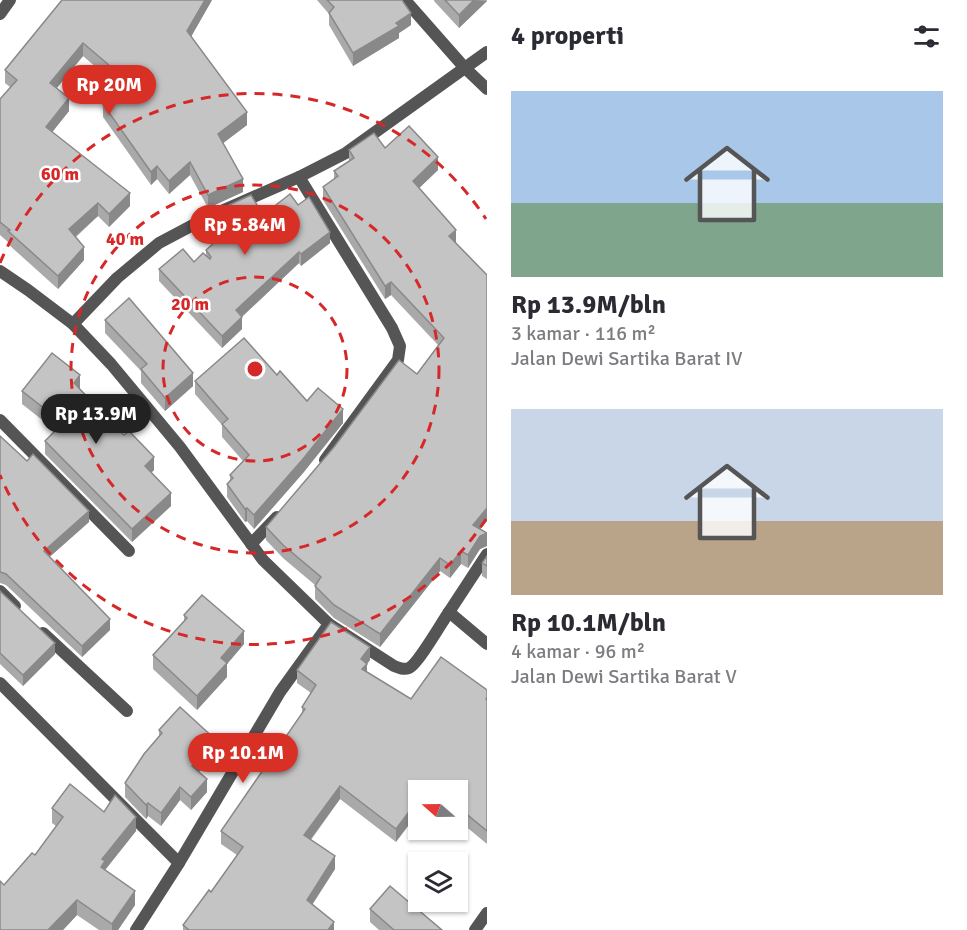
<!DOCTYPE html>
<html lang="id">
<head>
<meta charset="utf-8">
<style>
  body { margin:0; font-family:Signika,sans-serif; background:#f7f7f7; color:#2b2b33; height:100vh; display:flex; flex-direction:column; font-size:22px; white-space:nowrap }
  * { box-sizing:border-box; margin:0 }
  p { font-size:20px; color:#7c7c81 }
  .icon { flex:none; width:33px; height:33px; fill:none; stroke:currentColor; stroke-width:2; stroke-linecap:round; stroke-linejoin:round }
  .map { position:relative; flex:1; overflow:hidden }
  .sheet { display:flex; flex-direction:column; background:#fff; width:480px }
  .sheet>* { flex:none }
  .needle { width:39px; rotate:290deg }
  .tools { position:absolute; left:408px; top:780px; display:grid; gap:12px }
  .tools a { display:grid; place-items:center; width:60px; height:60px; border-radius:0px; background:#fff; box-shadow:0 2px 4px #0004; font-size:30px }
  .price { position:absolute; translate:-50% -51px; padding:0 14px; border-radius:21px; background:#d93025; color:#fff; font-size:20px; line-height:39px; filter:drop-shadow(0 2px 3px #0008) }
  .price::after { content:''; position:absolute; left:50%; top:36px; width:18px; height:14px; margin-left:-9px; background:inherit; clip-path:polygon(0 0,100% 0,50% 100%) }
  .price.current { background:#222; color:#fff }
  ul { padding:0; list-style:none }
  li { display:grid; align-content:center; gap:12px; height:318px; padding:0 24px }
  li span { display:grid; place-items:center; height:186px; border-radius:0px; color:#555 }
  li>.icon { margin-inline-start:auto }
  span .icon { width:108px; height:108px; fill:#fffc; stroke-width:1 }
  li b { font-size:26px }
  h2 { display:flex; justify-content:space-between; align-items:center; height:72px; padding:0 24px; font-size:26px }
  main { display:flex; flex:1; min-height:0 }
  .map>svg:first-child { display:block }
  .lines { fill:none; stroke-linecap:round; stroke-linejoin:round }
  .minor { stroke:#555; stroke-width:12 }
  .tertiary { stroke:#555; stroke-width:12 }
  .wall { fill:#a9a9a9 }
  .shaded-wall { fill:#898989 }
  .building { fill:#c4c4c4; stroke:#898989; stroke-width:1.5 }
  .ring { fill:none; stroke:#d62828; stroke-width:3; stroke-dasharray:10 8 }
  .centre { fill:#d62828; stroke:#fff; stroke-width:3 }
  .ring-label { font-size:18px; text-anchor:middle; font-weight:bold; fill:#d62828; stroke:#fff; stroke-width:5; stroke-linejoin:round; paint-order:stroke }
</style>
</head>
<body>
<main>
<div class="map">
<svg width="487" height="930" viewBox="0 0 487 930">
  <rect width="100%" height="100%" fill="#fff"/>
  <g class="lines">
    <g class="minor">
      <polyline points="405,0 464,67 487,89"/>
      <polyline points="0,14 10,0"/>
      <polyline points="299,177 392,328 400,346 398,360 325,460"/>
      <path d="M 0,271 L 28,290 L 73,324 L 111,364 L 180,447 L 263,560 L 329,624 L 394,666 C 399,668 404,670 409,668 C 418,664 442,622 449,612"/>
      <polyline points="73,324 117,278 159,243 208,217 299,177 346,153 487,52"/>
      <polyline points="0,420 129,551"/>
      <polyline points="251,544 277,517"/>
      <polyline points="0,591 15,606"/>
      <polyline points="43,633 127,711"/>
      <polyline points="0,683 179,863"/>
      <polyline points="136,930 179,863 280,692 329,624"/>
    </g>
    <g class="tertiary">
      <polyline points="487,554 449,612 487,644"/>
      <polyline points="475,930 487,913"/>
    </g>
  </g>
  <g class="wall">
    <polygon points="212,0 191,36 247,125 223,143 243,192 208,208 190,175 169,194 157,179 151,185 103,117 103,104 119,93 119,87 83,56 57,88 69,111 52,132 130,206 109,227 98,216 76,237 84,260 58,289 8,244 8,242 0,235 0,99 10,87 5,83 5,70"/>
    <polygon points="317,0 402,0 411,25 399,33 399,38 353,66 329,25 329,14"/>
    <polygon points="434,0 487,0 487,1 459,28 434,1"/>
    <polygon points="385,148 438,170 419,188 456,243 487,275 487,521 480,529 487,546 480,549 468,568 461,564 450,578 440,571 380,647 334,618 315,599 315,585 283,558 266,540 266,527 417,374 438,345 391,295 385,299 323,200 323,187 334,179 334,171 349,162 349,150"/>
    <polygon points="298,205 330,243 301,266 299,263 242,317 242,329 222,348 159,281 159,269 194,262 206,256 206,250 223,235 216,222 216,211 263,215"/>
    <polygon points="105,320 193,386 165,411 141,383 141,371 105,333"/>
    <polygon points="277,375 307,401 343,423 303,473 254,529 247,521 245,522 227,497 227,484 230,480 230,475 243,461 222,437 222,425 195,394 195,381"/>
    <polygon points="80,388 79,389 154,470 151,473 171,506 132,542 45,454 45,441 55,430 22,404 22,391"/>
    <polygon points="0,436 89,522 49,557 110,630 82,657 6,585 0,583"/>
    <polygon points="487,556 487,579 482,576 482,563"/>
    <polygon points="0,591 55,654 23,686 0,664"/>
    <polygon points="184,615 244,644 227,664 227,677 197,710 153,669 153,655 184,622"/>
    <polygon points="370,660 367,664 367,672 411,699 487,690 487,844 458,820 458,790 418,790 396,842 340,799 311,840 335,869 312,904 334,930 183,930 183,925 211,892 237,855 221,844 221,831 302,714 302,707 311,693 297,683 297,670"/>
    <polygon points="159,730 216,753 199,772 207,792 191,810 180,800 161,826 148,816 146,819 125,797 125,783 159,736"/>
    <polygon points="52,808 104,812 136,831 105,870 135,905 118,930 99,930 77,915 63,930 0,930 4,885 35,855 56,826 52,823"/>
    <polygon points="370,909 442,930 379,930 370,922"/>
  </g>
  <g class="shaded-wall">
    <polygon points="205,0 212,0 187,44 187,31"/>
    <polygon points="474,0 487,1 459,28 459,15"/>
    <polygon points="411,13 411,25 399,33 399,38 353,66 353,53"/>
    <polygon points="83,43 83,56 50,96 50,83"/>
    <polygon points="69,98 69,111 46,140 46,127"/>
    <polygon points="247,112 247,125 218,147 218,134"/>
    <polygon points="438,157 438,170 413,194 413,181"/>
    <polygon points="190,162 190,175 169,194 169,181"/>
    <polygon points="157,166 157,179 151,185 151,172"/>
    <polygon points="243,179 243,192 208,208 208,195"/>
    <polygon points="130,193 130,206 109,227 109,214"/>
    <polygon points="98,203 98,216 69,242 69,229"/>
    <polygon points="456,230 456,243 449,236"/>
    <polygon points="330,232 330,243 301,266 301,254"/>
    <polygon points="84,247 84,260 58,289 58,276"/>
    <polygon points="299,252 299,263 236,322 236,310"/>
    <polygon points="391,282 391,295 385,299 385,286"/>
    <polygon points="242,317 242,329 222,348 222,336"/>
    <polygon points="193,373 193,386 165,411 165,398"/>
    <polygon points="80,375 80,388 74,396 74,383"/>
    <polygon points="343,409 343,423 303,473 254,529 254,515"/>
    <polygon points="154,457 154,470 145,479 145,466"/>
    <polygon points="171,493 171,506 132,542 132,529"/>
    <polygon points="247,508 247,521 245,522 245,509"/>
    <polygon points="487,508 487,521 473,538 473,525"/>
    <polygon points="89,511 89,522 44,562 44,551"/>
    <polygon points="487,533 487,546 480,549 468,568 468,555 480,536"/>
    <polygon points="461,551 461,564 450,578 450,565"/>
    <polygon points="440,558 440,571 380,647 380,634"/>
    <polygon points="110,619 110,630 82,657 82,646"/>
    <polygon points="244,631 244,644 227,664 227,677 197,710 197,696 221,658"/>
    <polygon points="55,643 55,654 23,686 23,675"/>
    <polygon points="370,647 370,660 367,664 367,677 362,682 361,659"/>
    <polygon points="216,740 216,753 192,779 192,766"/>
    <polygon points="207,779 207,792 191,810 191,797"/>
    <polygon points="340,786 340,799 304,848 304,835"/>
    <polygon points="180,787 180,800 161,826 161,813"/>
    <polygon points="418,800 418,813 396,842 396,829"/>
    <polygon points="148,803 148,816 146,819 146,805"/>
    <polygon points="136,817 136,831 105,870 101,867 102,859"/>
    <polygon points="335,856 335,869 307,913 307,900"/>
    <polygon points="135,891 135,905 118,930 112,930 112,924"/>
    <polygon points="77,900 77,915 63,930 48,930"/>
    <polygon points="334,922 334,930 328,930"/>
  </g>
  <g class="building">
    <polygon points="62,0 205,0 187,31 247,112 218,134 243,179 208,195 190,162 169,181 157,166 151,172 103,104 126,88 119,81 123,77 83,43 50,83 69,98 46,127 130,193 109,214 98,203 69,229 84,247 58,276 8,231 10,230 0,222 0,99 17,80 5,70"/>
    <polygon points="327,0 402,0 411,13 396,23 399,26 353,53 329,13 334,7"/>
    <polygon points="445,0 474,0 459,15"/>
    <polygon points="409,126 438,157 413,181 456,230 449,236 487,275 487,508 473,525 487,533 480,536 468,555 461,551 450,565 440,558 380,634 334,605 315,586 321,577 283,545 266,527 334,447 399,360 417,374 444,338 391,282 385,286 323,187 338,176 334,171 354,158 349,150 374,133 385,148"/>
    <polygon points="290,194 298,205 309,197 330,232 301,254 299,252 236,310 242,317 222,336 159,269 183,249 194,262 203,253 210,259 211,257 206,250 227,231 216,211 251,195 263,215"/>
    <polygon points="129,298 193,373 165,398 141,369 147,364 105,320"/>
    <polygon points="244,338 277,375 280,371 307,401 318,388 343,409 303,459 254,515 247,508 245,509 227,484 233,478 230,475 249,455 222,424 228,419 195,381"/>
    <polygon points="52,353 80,375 74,383 124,435 129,431 154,457 145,466 171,493 132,529 45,441 63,423 22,391"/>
    <polygon points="0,436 27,461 33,454 89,511 44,551 110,619 82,646 6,574 0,572"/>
    <polygon points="487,556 487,566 482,563"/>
    <polygon points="0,591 55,643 23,675 0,653"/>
    <polygon points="202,595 244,631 221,658 227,663 197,696 153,655 187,618 184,615"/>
    <polygon points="331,622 370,647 361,659 367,664 362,669 411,699 441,657 487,690 487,697 486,699 487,700 487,831 458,807 458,790 437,790 430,785 426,790 418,790 418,800 396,829 340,786 304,835 335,856 307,900 334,922 328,930 187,930 188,929 183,925 209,890 211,892 243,847 221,831 305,709 302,707 316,685 297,670"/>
    <polygon points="180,707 216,740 192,766 207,779 191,797 180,787 161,813 148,803 146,805 125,783 144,754 162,733 159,730"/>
    <polygon points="70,784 104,812 115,795 136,817 102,859 105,861 101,867 135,891 112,924 77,900 48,930 0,930 0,881 4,885 32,853 35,855 63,817 52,808"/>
    <polygon points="390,886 442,930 394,930 370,909"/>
  </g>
  <g class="ring">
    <circle cx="255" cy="369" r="92"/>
    <circle cx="255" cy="369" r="184"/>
    <path d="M486 519A276 276 0 0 1 0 475M0 263A276 276 0 0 1 486 219"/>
  </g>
  <circle cx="255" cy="369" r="9" class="centre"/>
  <g class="ring-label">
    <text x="60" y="180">60 m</text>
    <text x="125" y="245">40 m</text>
    <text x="190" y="310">20 m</text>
  </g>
</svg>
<div class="tools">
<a><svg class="needle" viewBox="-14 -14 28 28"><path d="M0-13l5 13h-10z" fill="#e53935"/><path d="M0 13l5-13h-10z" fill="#7c7c81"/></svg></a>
<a><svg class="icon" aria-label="layers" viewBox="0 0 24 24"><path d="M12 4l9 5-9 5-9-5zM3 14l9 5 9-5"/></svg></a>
</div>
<b class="price" style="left:109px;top:116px">Rp 20M</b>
<b class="price" style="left:245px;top:256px">Rp 5.84M</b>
<b class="price current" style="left:96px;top:445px">Rp 13.9M</b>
<b class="price" style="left:243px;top:784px">Rp 10.1M</b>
</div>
<section class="sheet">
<h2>4 properti<svg class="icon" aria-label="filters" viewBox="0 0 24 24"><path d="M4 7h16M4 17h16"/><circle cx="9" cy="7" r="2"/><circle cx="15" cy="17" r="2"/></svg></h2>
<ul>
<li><span style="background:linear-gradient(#a9c7e8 60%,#7fa58c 0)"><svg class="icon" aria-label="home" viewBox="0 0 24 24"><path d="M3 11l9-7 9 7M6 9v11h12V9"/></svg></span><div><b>Rp 13.9M/bln</b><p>3 kamar · 116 m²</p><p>Jalan Dewi Sartika Barat IV</p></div></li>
<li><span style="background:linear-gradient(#c9d6e8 60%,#b9a48a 0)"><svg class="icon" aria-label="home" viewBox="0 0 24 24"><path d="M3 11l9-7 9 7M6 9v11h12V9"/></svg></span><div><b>Rp 10.1M/bln</b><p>4 kamar · 96 m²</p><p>Jalan Dewi Sartika Barat V</p></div></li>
</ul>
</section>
</main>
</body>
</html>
